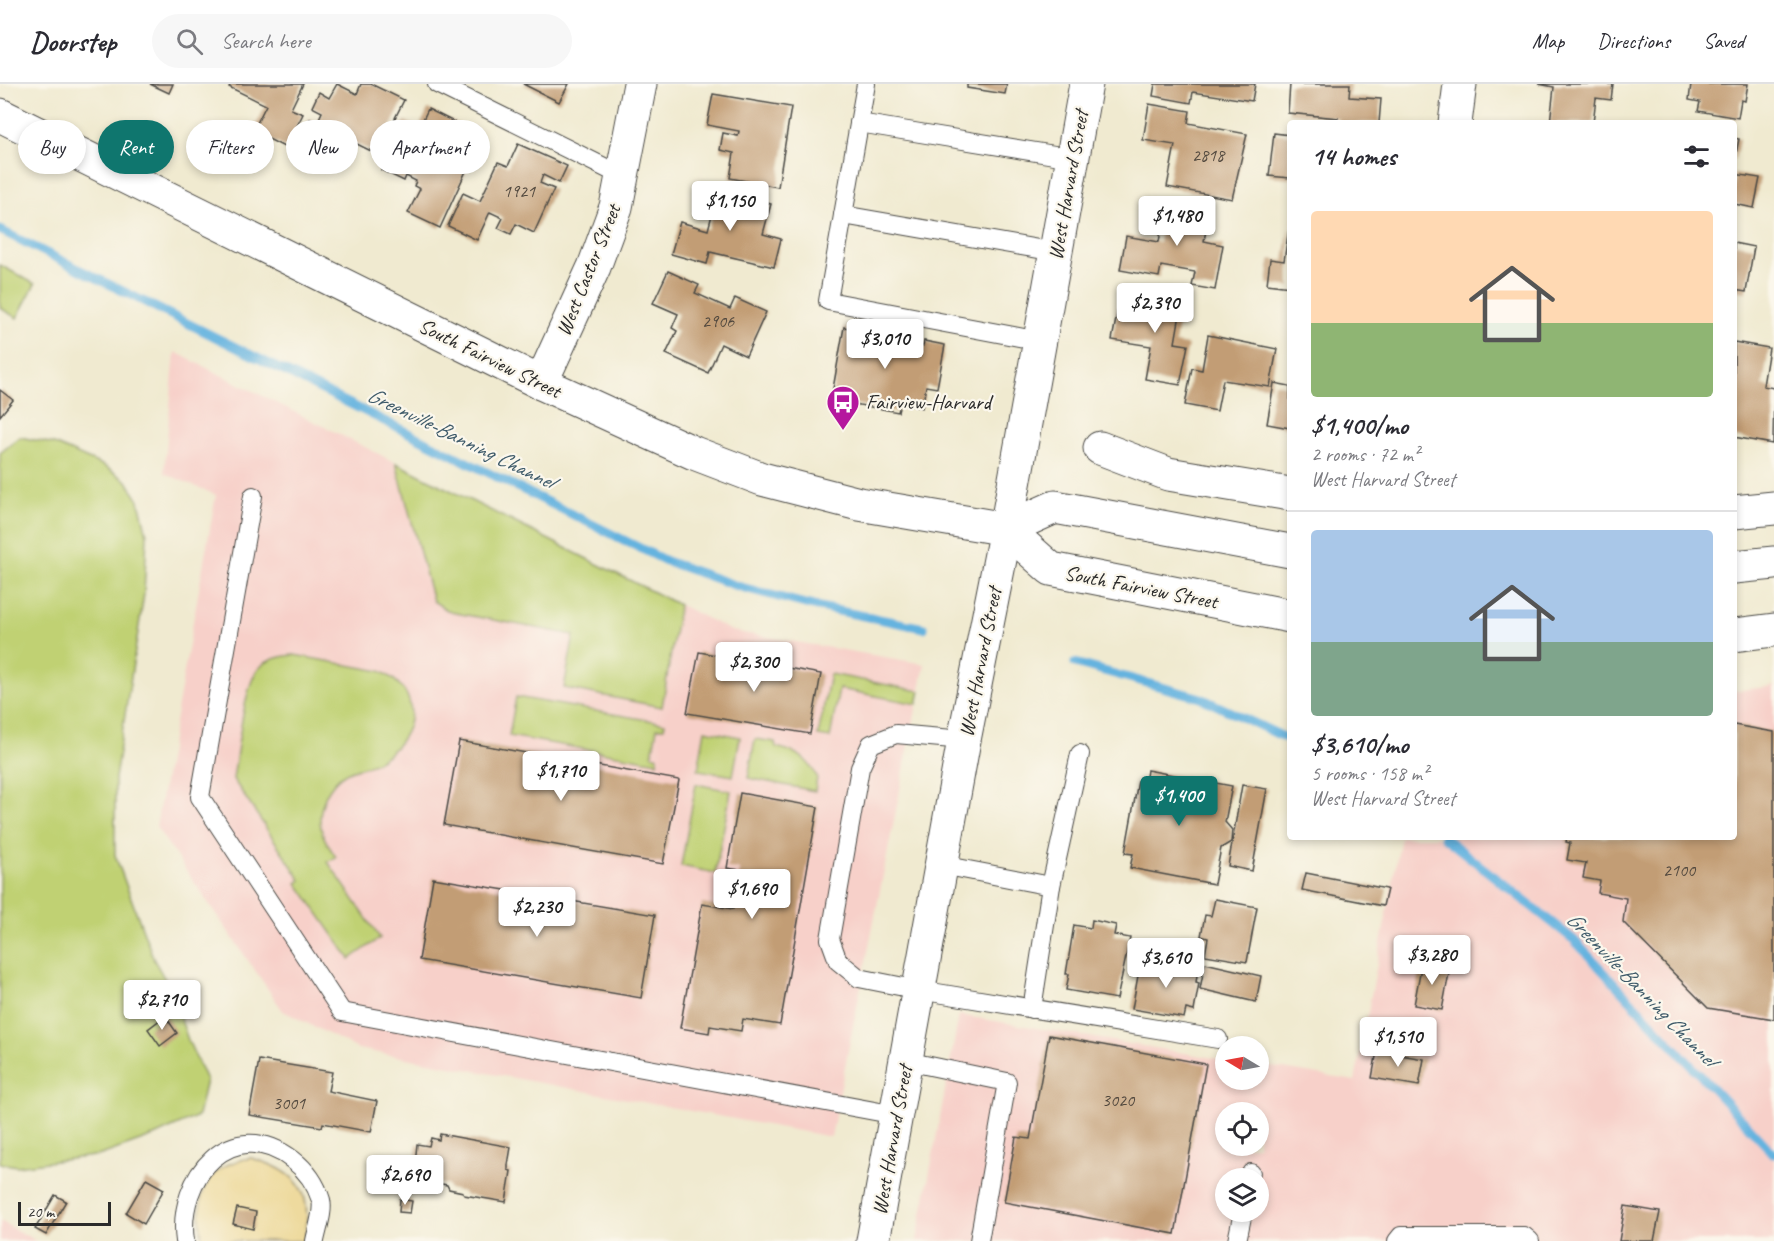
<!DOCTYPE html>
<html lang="en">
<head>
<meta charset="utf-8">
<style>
  body { margin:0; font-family:Caveat,sans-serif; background:#f7f7f7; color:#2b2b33; height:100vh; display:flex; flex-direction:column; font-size:22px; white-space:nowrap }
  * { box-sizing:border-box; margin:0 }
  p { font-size:20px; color:#7c7c81 }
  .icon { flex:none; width:33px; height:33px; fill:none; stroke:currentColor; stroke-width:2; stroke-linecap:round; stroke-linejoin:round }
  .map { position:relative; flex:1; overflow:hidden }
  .details { position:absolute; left:1287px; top:36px; width:450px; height:720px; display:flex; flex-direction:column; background:#fff; border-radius:6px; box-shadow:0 3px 9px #0003 }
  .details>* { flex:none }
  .banner { position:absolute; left:18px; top:36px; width:570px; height:54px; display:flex; gap:12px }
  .needle { width:39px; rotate:280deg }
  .buttons { position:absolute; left:1215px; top:952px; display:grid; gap:12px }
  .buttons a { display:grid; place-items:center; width:54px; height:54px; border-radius:50%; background:#fff; box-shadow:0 3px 9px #0003; font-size:30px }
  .scale { position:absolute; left:18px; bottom:15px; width:93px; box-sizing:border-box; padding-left:6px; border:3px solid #2b2b2b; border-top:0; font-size:16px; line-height:21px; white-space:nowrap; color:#2b2b2b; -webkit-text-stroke:4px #fbf7ec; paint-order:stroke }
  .price { position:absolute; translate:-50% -51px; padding:0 14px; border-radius:6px; background:#fff; color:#222; font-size:20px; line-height:39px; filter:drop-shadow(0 2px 3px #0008) }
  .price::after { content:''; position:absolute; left:50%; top:36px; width:18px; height:14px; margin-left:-9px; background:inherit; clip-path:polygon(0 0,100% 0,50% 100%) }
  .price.current { background:#0f766e; color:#fff }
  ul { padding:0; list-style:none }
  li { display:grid; align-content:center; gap:12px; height:318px; padding:0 24px }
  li+li { border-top:2px solid #e1e1e2 }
  li span { display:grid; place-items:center; height:186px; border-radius:6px; color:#555 }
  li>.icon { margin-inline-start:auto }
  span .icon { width:108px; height:108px; fill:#fffc; stroke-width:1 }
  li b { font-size:26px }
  h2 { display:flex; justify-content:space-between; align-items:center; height:72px; padding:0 24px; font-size:26px }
  .pill { padding:0 21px; border-radius:27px; background:#fff; box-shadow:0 3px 9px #0003; font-size:21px; line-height:54px }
  .pill.current { background:#0f766e; color:#fff }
  header { display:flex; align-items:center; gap:36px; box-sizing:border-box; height:84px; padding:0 30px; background:#fff; border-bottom:2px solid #e1e1e2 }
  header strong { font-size:28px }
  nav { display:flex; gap:33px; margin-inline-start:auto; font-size:21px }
  .search { width:420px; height:54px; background:#f7f7f7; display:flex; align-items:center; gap:15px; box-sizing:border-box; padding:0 21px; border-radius:33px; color:#7c7c81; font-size:22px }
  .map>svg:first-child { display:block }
  .built { fill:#f7d0c9; fill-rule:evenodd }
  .green { fill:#c0d173; stroke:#767e4f; stroke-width:1.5 }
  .sand { fill:#eeda9e; stroke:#8c8264; stroke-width:1.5 }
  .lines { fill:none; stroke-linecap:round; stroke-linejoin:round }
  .stream { stroke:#65b3df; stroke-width:9 }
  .building { fill:#c29d75 }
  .service-casing { stroke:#494844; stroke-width:20 }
  .minor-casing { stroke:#494844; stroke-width:35 }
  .tertiary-casing { stroke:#494844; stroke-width:35 }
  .secondary-casing { stroke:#494844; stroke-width:35 }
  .service { stroke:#fff; stroke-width:18 }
  .minor { stroke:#fff; stroke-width:33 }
  .tertiary { stroke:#fff; stroke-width:33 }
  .secondary { stroke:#fff; stroke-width:33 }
  .labels { text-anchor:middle; stroke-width:4.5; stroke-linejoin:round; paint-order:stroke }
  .number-label { font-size:18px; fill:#51483e }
  .street-label { font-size:21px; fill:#2b2b2b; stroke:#fbf7ec }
  .poi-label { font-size:21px; fill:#2b2b2b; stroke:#fbf7ec; text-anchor:start }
  .water-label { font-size:22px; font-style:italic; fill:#3f5b6a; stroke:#fbf7ec }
</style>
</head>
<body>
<header>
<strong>Doorstep</strong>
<div class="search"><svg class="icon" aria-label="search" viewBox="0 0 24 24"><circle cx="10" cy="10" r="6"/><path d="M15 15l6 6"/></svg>Search here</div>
<nav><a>Map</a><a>Directions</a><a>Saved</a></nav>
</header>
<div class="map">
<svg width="1774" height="1157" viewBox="0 0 1774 1157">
  <rect width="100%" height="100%" fill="#fbf7ec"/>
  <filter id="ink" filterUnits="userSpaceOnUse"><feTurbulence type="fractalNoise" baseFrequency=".0167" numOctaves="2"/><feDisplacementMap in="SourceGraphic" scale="12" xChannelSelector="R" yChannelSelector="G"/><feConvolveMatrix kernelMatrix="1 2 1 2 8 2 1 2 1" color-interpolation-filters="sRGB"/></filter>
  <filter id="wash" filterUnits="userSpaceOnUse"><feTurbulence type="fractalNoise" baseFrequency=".008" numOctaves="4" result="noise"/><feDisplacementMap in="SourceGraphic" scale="24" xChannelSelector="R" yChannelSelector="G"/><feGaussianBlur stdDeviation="1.35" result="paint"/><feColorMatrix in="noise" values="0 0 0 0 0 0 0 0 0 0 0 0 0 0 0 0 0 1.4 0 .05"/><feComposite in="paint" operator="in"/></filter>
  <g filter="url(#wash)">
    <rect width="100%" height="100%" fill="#f0ead0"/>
    <g class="built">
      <polygon points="175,268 732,547 925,580 831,1053 358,965 283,927 156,743 216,411 164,389"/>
      <path d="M 1774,602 L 1774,1157 L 917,1157 L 959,931 L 1225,976 L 1226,996 L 1258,996 L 1259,981 L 1355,997 L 1401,753 L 1734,753 L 1734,607 ZM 1226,1029 L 1258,1029 L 1258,1062 L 1226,1062 ZM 1226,1095 L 1258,1095 L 1258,1128 L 1226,1128 Z"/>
      <polygon points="0,1137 36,1157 0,1157"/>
    </g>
    <g class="green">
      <polygon points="0,181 35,200 17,234 0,224"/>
      <polygon points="20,353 54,360 104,382 127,397 139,417 147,451 144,510 115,694 115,771 154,876 170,904 188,956 206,996 198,1032 154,1052 101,1071 17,1082 0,1079 0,369"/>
      <polygon points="396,379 679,521 662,623 564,604 574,551 450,528 433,517"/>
      <path d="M 294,571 L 380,587 C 424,608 418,651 380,676 C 370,683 356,683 346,689 C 328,699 317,725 321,744 C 323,755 330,764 336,773 L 328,778 L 380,854 L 350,875 L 297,799 L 301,796 L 233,695 C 237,671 244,604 257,587 C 265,575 281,572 294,571 Z"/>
      <polygon points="830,590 920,607 917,620 839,605 830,654 818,652"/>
      <polygon points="516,613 665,639 664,644 657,644 652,671 658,673 657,678 509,652"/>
      <polygon points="705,646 740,653 733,692 698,686"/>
      <path d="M 755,655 L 775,658 L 776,663 C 797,668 807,673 817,693 L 815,707 L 748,694 Z"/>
      <polygon points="696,700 731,707 715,789 681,782"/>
    </g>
    <path class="sand" d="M 251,1074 C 299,1087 314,1108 304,1157 L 203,1157 C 200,1148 200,1138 200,1129 C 200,1095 219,1079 251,1074 Z"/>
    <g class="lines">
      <g class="stream">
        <polyline points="0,146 666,477 737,502 809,521 924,544"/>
        <polyline points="1075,579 1201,614 1290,656"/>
        <polyline points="1444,753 1574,856 1774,1070"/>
      </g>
    </g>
    <g id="blocks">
      <g class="building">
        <polygon points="150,0 173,0 169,9"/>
        <polygon points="231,0 303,0 291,25 303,30 286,64 253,47 266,21 229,3"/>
        <polygon points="337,0 357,10 361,0 371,0 404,16 377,70 355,59 349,72 343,69 346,61 338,57 326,81 295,65 310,35 317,39 322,28 312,23 319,8 329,14"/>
        <polygon points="523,0 569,0 559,18"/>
        <polygon points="967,0 1007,0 1005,10 967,4"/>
        <polygon points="1155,0 1255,0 1252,17 1193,8 1191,19 1153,12"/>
        <polygon points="1290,0 1350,0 1349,13 1381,15 1379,39 1337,39 1338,34 1288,29"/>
        <polygon points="1538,0 1613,0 1611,16 1596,14 1593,39 1550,39 1554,3"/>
        <polygon points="1691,0 1748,0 1745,17 1741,16 1738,34 1698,27 1700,18 1689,16"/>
        <polygon points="713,10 791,23 778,103 730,94 734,69 720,66 723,49 738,52 739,47 707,41"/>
        <polygon points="1149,20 1190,27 1188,39 1247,50 1232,115 1167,103 1175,61 1143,56"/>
        <polygon points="428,25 482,52 440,144 408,129 420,105 414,102 416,97 406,92 404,97 381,86 405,37 419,44"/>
        <polygon points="1274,49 1290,51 1290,94 1269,92"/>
        <polygon points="1734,54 1739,55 1735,75 1734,75"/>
        <polygon points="518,60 567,82 559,99 543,91 540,99 554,105 534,149 516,140 511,150 498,144 503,134 490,128 477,156 448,142 463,109 480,117 498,78 508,82"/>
        <polygon points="1734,90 1760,94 1754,124 1734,120"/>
        <polygon points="717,105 771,120 763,150 781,155 774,183 710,168 707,180 671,170 680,138 708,146 713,127 711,119"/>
        <polygon points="1166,116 1210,124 1204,157 1223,161 1215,206 1192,202 1195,188 1161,182 1159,193 1120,186 1126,152 1159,158"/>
        <polygon points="1289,144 1290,203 1267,200 1270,175 1284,177"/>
        <polygon points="1734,159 1754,163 1746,208 1734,206"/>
        <polygon points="668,187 699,201 695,209 730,225 735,214 766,228 746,272 721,260 708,289 666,270 677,247 672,244 678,230 653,219"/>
        <polygon points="1165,204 1184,207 1175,259 1188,261 1180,301 1145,295 1151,262 1112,256 1120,214 1161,222"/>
        <polygon points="844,243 912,256 911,260 923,262 924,257 945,261 937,304 926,302 922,324 900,320 898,328 831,316"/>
        <polygon points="1208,251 1277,265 1270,303 1223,296 1217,327 1185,321 1192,284 1202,286"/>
        <polygon points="1734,258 1769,264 1763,302 1774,304 1773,360 1734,353"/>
        <polygon points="1274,299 1290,302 1290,344 1267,340"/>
        <polygon points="0,306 13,316 0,332"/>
        <polygon points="699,568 821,590 810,650 687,629"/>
        <polygon points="1734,641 1774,648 1774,935 1708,924 1623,838 1626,814 1598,809 1600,797 1583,794 1586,779 1567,776 1570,759 1566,758 1567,753 1734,753"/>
        <polygon points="459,657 679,696 663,780 444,741"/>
        <polygon points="1147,686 1232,702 1225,738 1232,746 1231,758 1221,764 1214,800 1130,784 1133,770 1125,769 1138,697 1145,699"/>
        <polygon points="1242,701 1267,705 1252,787 1228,782"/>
        <polygon points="740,709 818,723 780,941 743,935 741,947 710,942 709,949 680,944 702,820 733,825 740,786 727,784"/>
        <polygon points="1306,789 1387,805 1383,822 1302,806"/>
        <polygon points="433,794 655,831 641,914 419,876"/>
        <polygon points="1215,815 1257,823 1247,878 1205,871 1208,854 1201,852 1205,831 1211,832"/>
        <polygon points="1092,836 1116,841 1114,851 1130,854 1117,915 1066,906 1069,890 1066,890 1074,841 1091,844"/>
        <polygon points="1141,875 1198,885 1196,898 1199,899 1194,927 1186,925 1184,934 1132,925"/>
        <polygon points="1422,878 1450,884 1442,926 1414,921"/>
        <polygon points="1205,879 1261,892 1256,918 1200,905"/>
        <polygon points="165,932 177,949 160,962 148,945"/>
        <polygon points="1049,951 1206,980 1175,1150 1004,1118 1016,1053 1030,1055"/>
        <polygon points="1377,967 1424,975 1419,1002 1372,994"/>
        <polygon points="259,976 332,988 328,1007 377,1017 371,1048 323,1039 322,1043 249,1031"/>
        <polygon points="440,1050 511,1063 508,1081 508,1086 511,1087 506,1118 464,1111 463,1108 449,1105 447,1101 435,1099 435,1103 413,1099 417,1060 429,1062 431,1054 439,1056"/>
        <polygon points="146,1095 164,1105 144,1140 126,1129"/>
        <polygon points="55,1111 66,1117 46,1151 35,1145"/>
        <polygon points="400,1115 412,1117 410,1129 399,1128"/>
        <polygon points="1625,1122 1660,1128 1654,1157 1619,1157"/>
        <polygon points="237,1124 256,1128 253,1145 233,1140"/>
      </g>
    </g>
  </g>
  <g filter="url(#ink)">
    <use href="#blocks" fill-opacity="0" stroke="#494844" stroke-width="1.5"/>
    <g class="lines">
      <defs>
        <g id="service">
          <polyline points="437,0 622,92"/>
          <polyline points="866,0 828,217 1040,257"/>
          <polyline points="859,39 1073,74"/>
          <polyline points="843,131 1056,168"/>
          <polyline points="253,412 200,713 342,928 896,1031"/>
          <polyline points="964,656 896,650 871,660 860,684 830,855 838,877 859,894 919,906 1218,955"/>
          <polyline points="942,781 1051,802 1032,925"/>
          <polyline points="1051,802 1080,670"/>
          <polyline points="906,977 1007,998 979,1157"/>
          <polyline points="1249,1095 1251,1089"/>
          <path d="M 185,1157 C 176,1093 232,1029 293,1076 C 306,1086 316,1100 321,1116 C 324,1127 317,1146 315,1157"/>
          <polyline points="1237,1157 1243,1128"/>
          <polyline points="1397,1157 1401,1152 1524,1152 1530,1157"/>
        </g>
        <g id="minor">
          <polyline points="1455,39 1460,0"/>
          <polyline points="541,299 594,183 616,123 640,0"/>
          <polyline points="1100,364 1168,390 1290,410"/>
          <polyline points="1734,428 1774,424"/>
          <polyline points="1006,445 1086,0"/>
        </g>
        <polyline id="tertiary" points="873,1157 964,656 1006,445"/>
        <g id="secondary">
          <polyline points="0,31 541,299 694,369 762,395 859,420 1006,445 1051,485 1290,532"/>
          <polyline points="1006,445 1055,423 1290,467"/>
          <polyline points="1734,483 1774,479"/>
          <polyline points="1734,551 1774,546"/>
        </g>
      </defs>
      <use href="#service" class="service-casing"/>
      <use href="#minor" class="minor-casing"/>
      <use href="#tertiary" class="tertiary-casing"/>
      <use href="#secondary" class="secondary-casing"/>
      <use href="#service" class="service"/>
      <use href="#minor" class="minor"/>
      <use href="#tertiary" class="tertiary"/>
      <use href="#secondary" class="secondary"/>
    </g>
  </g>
  <defs>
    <symbol id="bus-pin" viewBox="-11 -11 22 30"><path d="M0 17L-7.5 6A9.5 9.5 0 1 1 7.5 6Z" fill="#b5179e" stroke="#fbf7ec"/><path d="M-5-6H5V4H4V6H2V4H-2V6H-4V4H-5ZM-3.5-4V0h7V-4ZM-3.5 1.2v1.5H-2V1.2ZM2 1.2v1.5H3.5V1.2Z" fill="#fff"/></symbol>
  </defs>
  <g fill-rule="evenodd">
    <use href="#bus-pin" x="824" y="299" width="38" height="52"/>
  </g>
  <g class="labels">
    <g class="number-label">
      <text x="1208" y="77">2818</text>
      <text x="519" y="113">1921</text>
      <text x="718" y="243">2906</text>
      <text x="1679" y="792">2100</text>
      <text x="1118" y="1022">3020</text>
      <text x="289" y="1025">3001</text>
    </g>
    <g class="street-label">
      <text transform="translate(1068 101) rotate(-80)" y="7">West Harvard Street</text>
      <text transform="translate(588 186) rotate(-68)" y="7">West Castor Street</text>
      <text transform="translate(490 274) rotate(26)" y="7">South Fairview Street</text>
      <text transform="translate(1141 503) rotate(11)" y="7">South Fairview Street</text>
      <text transform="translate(980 578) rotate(-79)" y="7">West Harvard Street</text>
      <text transform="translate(892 1056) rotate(-80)" y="7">West Harvard Street</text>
    </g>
    <g class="poi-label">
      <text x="866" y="325">Fairview-Harvard</text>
    </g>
    <g class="water-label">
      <text transform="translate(461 353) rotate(26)" y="8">Greenville-Banning Channel</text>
      <text transform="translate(1642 904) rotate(46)" y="8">Greenville-Banning Channel</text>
    </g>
  </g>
</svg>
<div class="buttons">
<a><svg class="needle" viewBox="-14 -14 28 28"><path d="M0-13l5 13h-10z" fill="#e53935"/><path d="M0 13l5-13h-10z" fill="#7c7c81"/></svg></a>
<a><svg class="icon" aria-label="locate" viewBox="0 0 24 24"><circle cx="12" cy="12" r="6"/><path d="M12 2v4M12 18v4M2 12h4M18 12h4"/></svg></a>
<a><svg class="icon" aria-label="layers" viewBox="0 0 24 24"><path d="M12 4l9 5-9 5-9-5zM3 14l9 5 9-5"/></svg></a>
</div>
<div class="scale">20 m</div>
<b class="price" style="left:730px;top:148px">$1,150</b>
<b class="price" style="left:1177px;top:163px">$1,480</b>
<b class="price" style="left:1155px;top:250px">$2,390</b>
<b class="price" style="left:885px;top:286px">$3,010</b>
<b class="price" style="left:754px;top:609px">$2,300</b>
<b class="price" style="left:561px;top:718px">$1,710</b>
<b class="price current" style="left:1179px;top:743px">$1,400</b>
<b class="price" style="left:752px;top:836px">$1,690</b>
<b class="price" style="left:537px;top:854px">$2,230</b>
<b class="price" style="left:1432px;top:902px">$3,280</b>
<b class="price" style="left:1166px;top:905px">$3,610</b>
<b class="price" style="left:162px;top:947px">$2,710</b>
<b class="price" style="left:1398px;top:984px">$1,510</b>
<b class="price" style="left:405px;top:1122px">$2,690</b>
<div class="banner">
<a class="pill">Buy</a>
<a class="pill current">Rent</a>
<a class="pill">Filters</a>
<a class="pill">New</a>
<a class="pill">Apartment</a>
</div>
<section class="details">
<h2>14 homes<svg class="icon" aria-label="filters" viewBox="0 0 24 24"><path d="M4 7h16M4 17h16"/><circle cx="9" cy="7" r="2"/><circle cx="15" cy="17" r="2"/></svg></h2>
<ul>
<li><span style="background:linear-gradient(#ffd9b3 60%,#8fb573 0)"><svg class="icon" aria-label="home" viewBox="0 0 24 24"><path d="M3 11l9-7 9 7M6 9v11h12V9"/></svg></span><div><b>$1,400/mo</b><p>2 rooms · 72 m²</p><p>West Harvard Street</p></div></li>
<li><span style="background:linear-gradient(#a9c7e8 60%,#7fa58c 0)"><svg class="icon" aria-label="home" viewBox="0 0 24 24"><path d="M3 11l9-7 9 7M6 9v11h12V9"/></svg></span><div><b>$3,610/mo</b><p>5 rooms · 158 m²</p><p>West Harvard Street</p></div></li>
</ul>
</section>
</div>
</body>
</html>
